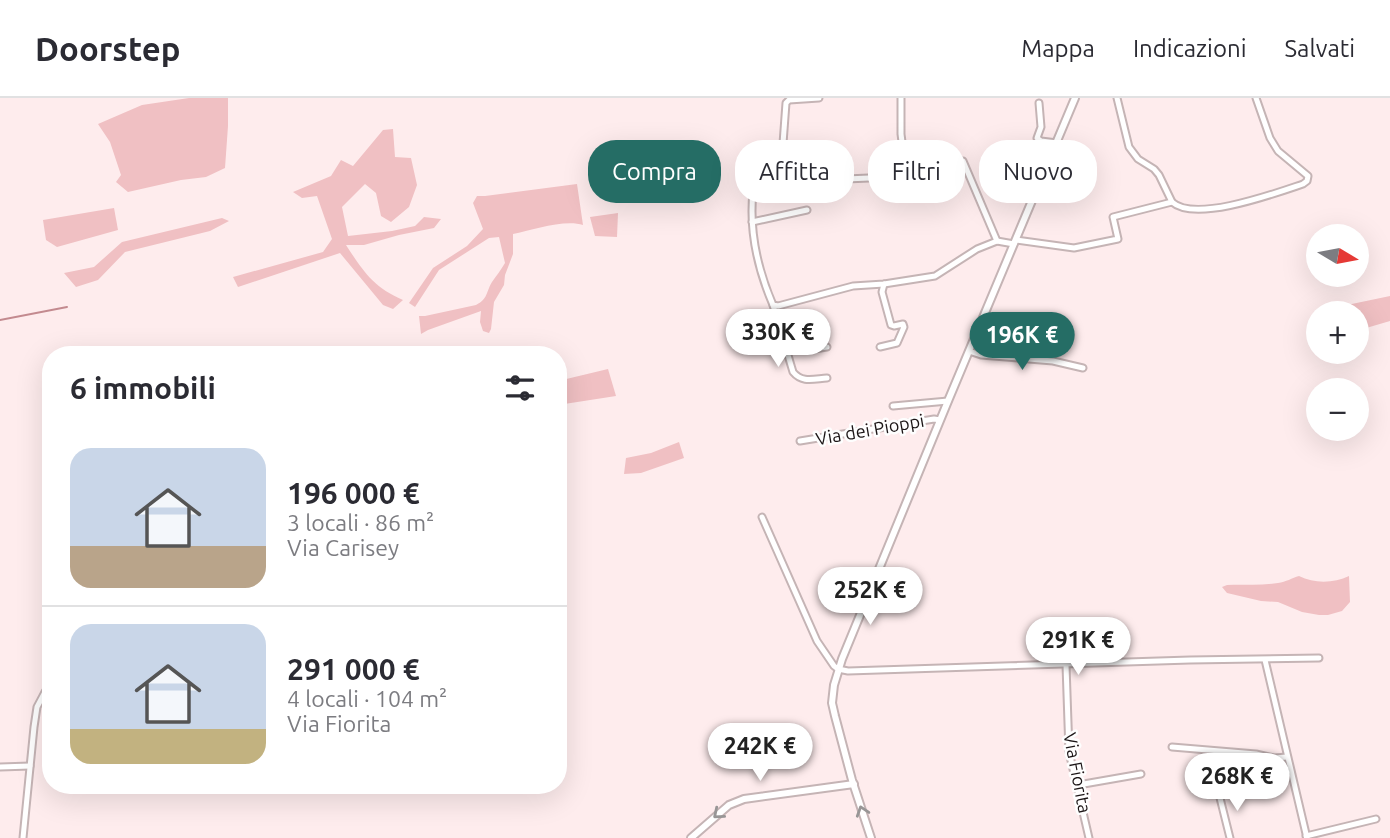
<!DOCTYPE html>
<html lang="it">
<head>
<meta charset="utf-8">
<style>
  body { margin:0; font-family:Ubuntu,sans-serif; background:#f2f2f3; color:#2b2b33; height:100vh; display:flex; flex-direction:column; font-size:26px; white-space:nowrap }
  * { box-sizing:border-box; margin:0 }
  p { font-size:23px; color:#7c7c81 }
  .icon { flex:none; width:38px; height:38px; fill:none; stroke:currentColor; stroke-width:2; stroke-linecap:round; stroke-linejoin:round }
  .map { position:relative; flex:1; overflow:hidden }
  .panel { position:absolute; left:42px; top:248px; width:525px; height:448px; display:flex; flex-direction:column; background:#fff; border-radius:28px; box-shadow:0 7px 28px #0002 }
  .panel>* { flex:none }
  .guide { position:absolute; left:588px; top:42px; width:665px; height:63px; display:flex; gap:14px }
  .needle { width:46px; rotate:100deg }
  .buttons { position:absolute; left:1306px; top:126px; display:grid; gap:14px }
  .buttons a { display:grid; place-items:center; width:63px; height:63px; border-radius:50%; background:#fff; box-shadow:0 7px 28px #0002; font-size:35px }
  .price { position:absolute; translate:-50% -60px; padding:0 16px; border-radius:24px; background:#fff; color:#222; font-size:23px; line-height:46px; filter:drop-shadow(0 2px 4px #0008) }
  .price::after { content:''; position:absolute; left:50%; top:42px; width:21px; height:16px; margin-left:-10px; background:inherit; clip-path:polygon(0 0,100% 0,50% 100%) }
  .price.current { background:#256d65; color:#fff }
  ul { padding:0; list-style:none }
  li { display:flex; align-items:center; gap:21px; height:175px; padding:0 28px }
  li+li { border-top:2px solid #e1e1e2 }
  li span { display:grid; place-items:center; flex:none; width:196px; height:140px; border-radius:21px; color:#555 }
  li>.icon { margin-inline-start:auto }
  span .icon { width:84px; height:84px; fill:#fffc; stroke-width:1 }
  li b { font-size:30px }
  h2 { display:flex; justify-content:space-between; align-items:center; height:84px; padding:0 28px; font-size:30px }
  .pill { padding:0 24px; border-radius:28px; background:#fff; box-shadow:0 7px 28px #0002; font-size:24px; line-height:63px }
  .pill.current { background:#256d65; color:#fff }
  header { display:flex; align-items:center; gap:42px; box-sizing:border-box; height:98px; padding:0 35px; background:#fff; border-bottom:2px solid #e1e1e2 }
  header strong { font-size:33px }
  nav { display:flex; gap:38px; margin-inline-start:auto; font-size:24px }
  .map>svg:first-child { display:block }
  .green { fill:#f0c0c3 }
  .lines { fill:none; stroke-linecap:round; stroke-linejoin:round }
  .stream { stroke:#c38a8f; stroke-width:2 }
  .minor-casing { stroke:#c5b4b5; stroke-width:9 }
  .tertiary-casing { stroke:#c5b4b5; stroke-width:10 }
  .minor { stroke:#fff; stroke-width:5 }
  .tertiary { stroke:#fff; stroke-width:6 }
  .oneway { stroke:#989696 }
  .labels { text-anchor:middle; stroke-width:5; stroke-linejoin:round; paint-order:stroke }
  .street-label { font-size:18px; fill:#1b1516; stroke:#fefefe }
</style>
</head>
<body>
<header>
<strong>Doorstep</strong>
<nav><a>Mappa</a><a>Indicazioni</a><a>Salvati</a></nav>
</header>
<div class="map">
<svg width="1390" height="740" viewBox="0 0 1390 740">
  <rect width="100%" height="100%" fill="#feeced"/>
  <g class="green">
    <polygon points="189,0 228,0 228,28 225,70 206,79 181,82 128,94 116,84 121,77 110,44 98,26 142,7"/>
    <path d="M 393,31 L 395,59 L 411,60 L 417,87 L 409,109 L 391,124 L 381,118 L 376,95 L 365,86 L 342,109 L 348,138 L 392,133 L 415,128 L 424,119 L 441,121 L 434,130 L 399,137 L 364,147 L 346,147 C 363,173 373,189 403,202 L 393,211 L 383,207 L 340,155 L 238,189 L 233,179 L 323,154 L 332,141 L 317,98 L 302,100 L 293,94 L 331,78 L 341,62 L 353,68 L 383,32 Z"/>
    <path d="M 577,86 L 583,127 C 565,121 532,132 513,136 L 513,156 L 505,177 L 504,187 L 494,204 L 491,231 L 489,235 L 483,233 L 480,224 L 481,213 L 428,232 L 421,236 L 419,218 L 425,218 L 476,207 C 488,201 486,194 492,184 C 496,178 501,172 505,165 L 499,139 L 489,140 L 439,172 L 415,209 L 409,205 L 433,170 L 467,148 L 483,131 L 473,105 L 477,98 L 485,98 Z"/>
    <polygon points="114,110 118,132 57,149 46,142 43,122"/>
    <polygon points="618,115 617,139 595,138 590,119"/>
    <polygon points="222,120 229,123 210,133 125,154 98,182 76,189 64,175 94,169 122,144"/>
    <polygon points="1390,198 1390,223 1356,233 1356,215 1324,215 1323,212"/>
    <polygon points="608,271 616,298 558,307 558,283"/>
    <polygon points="679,344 684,360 641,375 624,376 626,360 651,355"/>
    <path d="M 1299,478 C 1315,486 1334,485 1349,478 L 1350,504 L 1342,513 L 1328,517 L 1319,517 L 1302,514 L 1278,504 L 1261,503 L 1227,495 L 1222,489 L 1227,487 C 1244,486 1261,488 1278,485 C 1286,484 1292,480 1299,478 Z"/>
  </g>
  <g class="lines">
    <polyline class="stream" points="0,222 67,209"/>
    <defs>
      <g id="minor">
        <path d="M 819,0 L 789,2 L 786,5 L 782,59 L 784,86 L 780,90 L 753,94 C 749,132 758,172 773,207 L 778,208 L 853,188 L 884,186 L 935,178 L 977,151 L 997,143 L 1014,146"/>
        <polyline points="901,0 901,36 905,67"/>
        <polyline points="1117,0 1129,49 1138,61 1154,71 1159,77 1172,104"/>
        <polyline points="1039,5 1041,29 1037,40 1041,43 1057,45"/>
        <polyline points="963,63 997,143"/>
        <polyline points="784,86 823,82 869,80"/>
        <polyline points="752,124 807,112"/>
        <path d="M 1016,142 L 1074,150 L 1118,141 L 1113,119 L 1172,104 C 1195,125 1276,95 1303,86 L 1307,83 L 1308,78 L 1278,53 L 1270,40 L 1256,0"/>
        <path d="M 773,207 L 793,274 C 802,285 813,281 827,280"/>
        <path d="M 785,249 C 798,256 813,251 827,249"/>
        <polyline points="880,249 897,245 904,229 903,226 894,228 891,227 882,194 884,186"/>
        <polyline points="969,253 981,257 1053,263 1083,270"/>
        <polyline points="893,308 948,303"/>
        <polyline points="800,343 934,321 940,322"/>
        <polyline points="762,419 817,543 834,568 838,571 848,573 1190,562 1319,560"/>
        <polyline points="1265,562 1307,740"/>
        <polyline points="1066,567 1069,654 1089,740"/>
        <polyline points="1172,649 1256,656 1274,660 1287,659"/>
        <polyline points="0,669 30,668"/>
        <polyline points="1078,687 1141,676"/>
        <polyline points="1219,696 1230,740"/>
        <polyline points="1306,738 1376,721"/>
        <polyline points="23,740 34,629 37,609 45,594 51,588"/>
      </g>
      <g id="tertiary">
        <polyline points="691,740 729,707 744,701 854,686"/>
        <polyline points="871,740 852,682 835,618 832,605 834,587 842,561 948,303 1075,0"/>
      </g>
    </defs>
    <use href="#minor" class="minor-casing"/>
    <use href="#tertiary" class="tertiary-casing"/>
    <use href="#minor" class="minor"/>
    <use href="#tertiary" class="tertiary"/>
  </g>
  <defs><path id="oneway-chevron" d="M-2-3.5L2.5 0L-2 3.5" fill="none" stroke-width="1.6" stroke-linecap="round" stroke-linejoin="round" transform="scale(1.75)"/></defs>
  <g class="oneway">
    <use href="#oneway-chevron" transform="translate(862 713) rotate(-108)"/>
    <use href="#oneway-chevron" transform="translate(718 716) rotate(140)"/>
  </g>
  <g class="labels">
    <g class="street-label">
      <text transform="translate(870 332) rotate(-10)" y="6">Via dei Pioppi</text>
      <text transform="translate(1077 675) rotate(79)" y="6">Via Fiorita</text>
    </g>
  </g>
</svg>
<div class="buttons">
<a><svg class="needle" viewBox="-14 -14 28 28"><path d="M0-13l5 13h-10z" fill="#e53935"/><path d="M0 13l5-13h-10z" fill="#7c7c81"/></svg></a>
<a>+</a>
<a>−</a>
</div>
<b class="price" style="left:778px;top:271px">330K €</b>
<b class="price current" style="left:1022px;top:274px">196K €</b>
<b class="price" style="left:870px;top:529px">252K €</b>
<b class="price" style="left:1078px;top:579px">291K €</b>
<b class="price" style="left:760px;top:685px">242K €</b>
<b class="price" style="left:1237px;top:715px">268K €</b>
<div class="guide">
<a class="pill current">Compra</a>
<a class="pill">Affitta</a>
<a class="pill">Filtri</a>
<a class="pill">Nuovo</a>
</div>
<section class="panel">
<h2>6 immobili<svg class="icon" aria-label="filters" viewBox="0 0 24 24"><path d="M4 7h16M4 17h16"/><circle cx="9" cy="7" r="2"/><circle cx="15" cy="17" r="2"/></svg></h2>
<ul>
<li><span style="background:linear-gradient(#c9d6e8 70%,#b9a48a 0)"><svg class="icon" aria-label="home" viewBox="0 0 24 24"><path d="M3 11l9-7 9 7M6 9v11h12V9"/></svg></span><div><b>196 000 €</b><p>3 locali · 86 m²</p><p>Via Carisey</p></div></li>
<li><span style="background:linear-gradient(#c9d6e8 75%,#c2b280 0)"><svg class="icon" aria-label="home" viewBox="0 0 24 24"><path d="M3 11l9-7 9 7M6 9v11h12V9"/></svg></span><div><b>291 000 €</b><p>4 locali · 104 m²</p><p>Via Fiorita</p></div></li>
</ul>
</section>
</div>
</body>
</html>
